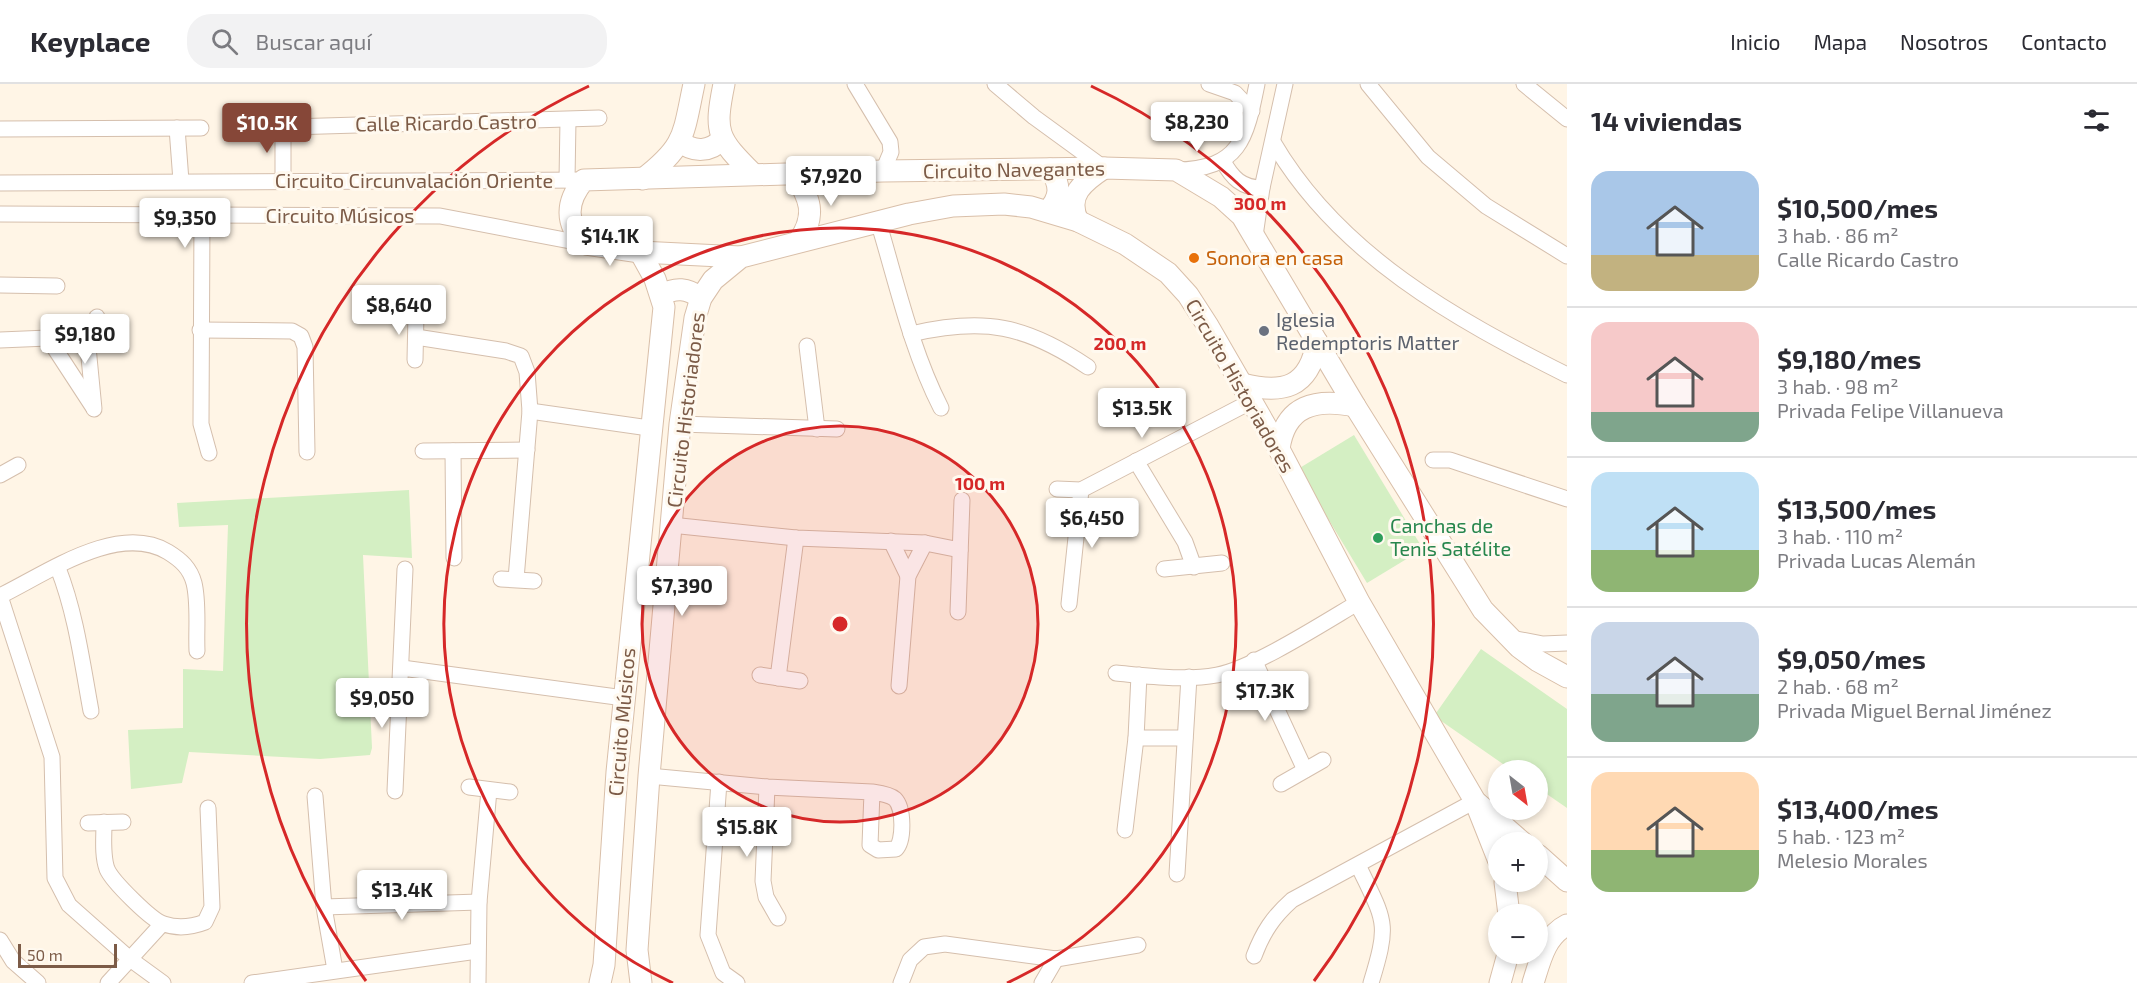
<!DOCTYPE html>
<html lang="es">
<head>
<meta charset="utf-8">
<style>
  body { margin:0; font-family:"Exo 2",sans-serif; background:#f2f2f3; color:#2b2b33; height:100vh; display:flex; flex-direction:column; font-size:22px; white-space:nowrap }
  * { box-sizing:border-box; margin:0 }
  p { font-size:20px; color:#7c7c81 }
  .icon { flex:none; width:33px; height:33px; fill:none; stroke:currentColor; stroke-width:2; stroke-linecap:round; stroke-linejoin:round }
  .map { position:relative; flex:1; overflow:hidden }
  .panel { display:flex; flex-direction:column; background:#fff; width:570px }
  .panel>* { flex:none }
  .needle { width:39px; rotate:149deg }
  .controls { position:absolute; left:1488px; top:676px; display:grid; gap:12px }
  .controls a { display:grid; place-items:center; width:60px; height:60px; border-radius:50%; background:#fff; box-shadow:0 3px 9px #0003; font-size:30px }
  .scale { position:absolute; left:18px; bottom:15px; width:99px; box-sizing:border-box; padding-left:6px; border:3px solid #7c5b47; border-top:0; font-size:16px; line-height:21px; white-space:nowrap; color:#7c5b47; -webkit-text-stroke:4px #fff9ef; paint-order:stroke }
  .price { position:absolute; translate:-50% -51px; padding:0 14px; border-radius:6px; background:#fff; color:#222; font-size:20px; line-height:39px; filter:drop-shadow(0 2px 3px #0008) }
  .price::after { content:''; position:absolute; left:50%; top:36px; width:18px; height:14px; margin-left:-9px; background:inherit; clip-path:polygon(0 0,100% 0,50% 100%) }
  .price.current { background:#864738; color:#fff }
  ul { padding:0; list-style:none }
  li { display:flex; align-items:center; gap:18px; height:150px; padding:0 24px }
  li+li { border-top:2px solid #e1e1e2 }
  li span { display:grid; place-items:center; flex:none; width:168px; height:120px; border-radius:18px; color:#555 }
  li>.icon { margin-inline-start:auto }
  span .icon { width:72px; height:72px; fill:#fffc; stroke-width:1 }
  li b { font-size:26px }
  h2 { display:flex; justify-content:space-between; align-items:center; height:72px; padding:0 24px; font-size:26px }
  header { display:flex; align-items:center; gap:36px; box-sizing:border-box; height:84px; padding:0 30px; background:#fff; border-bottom:2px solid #e1e1e2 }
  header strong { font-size:28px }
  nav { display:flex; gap:33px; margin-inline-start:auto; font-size:21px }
  .search { width:420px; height:54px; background:#f2f2f3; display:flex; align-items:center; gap:15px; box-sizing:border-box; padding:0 21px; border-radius:24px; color:#7c7c81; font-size:22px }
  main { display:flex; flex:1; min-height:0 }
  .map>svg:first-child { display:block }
  .green { fill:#d4efc3 }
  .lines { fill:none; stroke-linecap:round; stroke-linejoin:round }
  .street-casing { stroke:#d5bfad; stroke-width:17 }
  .secondary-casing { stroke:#d9bfa9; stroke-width:23 }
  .street { stroke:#fff; stroke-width:15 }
  .secondary { stroke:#fff; stroke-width:21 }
  .ring { fill:none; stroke:#d62828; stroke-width:3 }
  .food-dot { fill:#e8710a; stroke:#fff9ef; stroke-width:2 }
  .worship-dot { fill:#6b7280; stroke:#fff9ef; stroke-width:2 }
  .leisure-dot { fill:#2e9e5b; stroke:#fff9ef; stroke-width:2 }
  .labels { text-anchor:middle; stroke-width:6; stroke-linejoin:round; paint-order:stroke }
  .street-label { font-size:20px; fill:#7c5b47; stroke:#fff9ef }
  .food-label { font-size:20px; fill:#c56008; stroke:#fff9ef; text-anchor:start }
  .worship-label { font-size:20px; fill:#5b616d; stroke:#fff9ef; text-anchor:start }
  .leisure-label { font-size:20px; fill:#27864d; stroke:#fff9ef; text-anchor:start }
  .centre { fill:#d62828; stroke:#fff9ef; stroke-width:3 }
  .ring-label { font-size:18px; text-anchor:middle; font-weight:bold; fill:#d62828; stroke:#fff9ef; stroke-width:6; stroke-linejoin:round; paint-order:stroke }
</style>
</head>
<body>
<header>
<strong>Keyplace</strong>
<div class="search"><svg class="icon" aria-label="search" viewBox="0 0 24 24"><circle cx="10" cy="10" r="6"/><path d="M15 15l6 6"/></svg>Buscar aquí</div>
<nav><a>Inicio</a><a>Mapa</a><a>Nosotros</a><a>Contacto</a></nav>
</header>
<main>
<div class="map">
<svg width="1567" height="899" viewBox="0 0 1567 899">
  <rect width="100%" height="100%" fill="#fff5e6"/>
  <g class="green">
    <polygon points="1354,351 1423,465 1367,499 1298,385"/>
    <polygon points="409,406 412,474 363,471 372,664 370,671 320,675 189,668 182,699 131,705 128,646 183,644 183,585 223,587 228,441 179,443 177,419"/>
    <polygon points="1481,565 1567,625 1567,724 1538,704 1538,687 1513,687 1434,632"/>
  </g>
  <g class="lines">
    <defs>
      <g id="street">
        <polyline points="855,0 890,58 891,68 883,87"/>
        <polyline points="995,0 1034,33 1104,84"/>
        <polyline points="1209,0 1235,9 1252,27"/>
        <polyline points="1368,0 1428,73 1486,122 1567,172"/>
        <polyline points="1524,0 1567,35"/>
        <polyline points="177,44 181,97"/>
        <polyline points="256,44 599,34"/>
        <polyline points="0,45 201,44"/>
        <path d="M 1273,58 C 1339,171 1455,235 1567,291"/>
        <path d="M 1223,77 C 1232,94 1242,104 1262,104"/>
        <path d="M 1176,86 C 1240,85 1246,55 1257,0"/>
        <polyline points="567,96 568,36"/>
        <polyline points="283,98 283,43"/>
        <polyline points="0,99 584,96"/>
        <polyline points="0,130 440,132 586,160"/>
        <polyline points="202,132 201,340 209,369"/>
        <path d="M 878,137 C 897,200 911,265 941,324"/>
        <polyline points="1255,152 1262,104 1285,0"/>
        <polyline points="0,201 57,202"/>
        <polyline points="200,246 292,247 301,252 305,263 307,368"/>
        <path d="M 911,250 C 984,233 1026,241 1088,283"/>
        <polyline points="416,253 506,267 521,272 527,288 530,327 516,495"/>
        <polyline points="48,254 93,323"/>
        <polyline points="0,256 48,254 88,263"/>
        <polyline points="807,262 817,345"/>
        <polyline points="415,276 416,230"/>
        <polyline points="94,325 88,263 97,233"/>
        <polyline points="530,327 649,344"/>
        <polyline points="680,340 837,345"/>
        <polyline points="423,367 527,366"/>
        <polyline points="453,367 454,474"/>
        <polyline points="1433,376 1450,376 1567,415"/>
        <polyline points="1136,377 1185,458 1194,483"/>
        <polyline points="0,391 18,381"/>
        <polyline points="1057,405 1081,406 1252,317"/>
        <polyline points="671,441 796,454 925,459 960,466"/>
        <polyline points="891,457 908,492"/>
        <path d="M 58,484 C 76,530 82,578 91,627"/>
        <polyline points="1164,485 1222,479"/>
        <polyline points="501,495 534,497"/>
        <polyline points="0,512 52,673 55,794 69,821 130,875 163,899"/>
        <path d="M 0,512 C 47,489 118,438 168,468 C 181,476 190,484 194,499 C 199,519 196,546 197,567"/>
        <polyline points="1069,520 1081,406"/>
        <polyline points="958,528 962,416"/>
        <polyline points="1511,554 1543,560 1567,559"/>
        <polyline points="1254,576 1305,686"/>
        <polyline points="402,584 624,614"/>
        <path d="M 1116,589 C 1148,592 1185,597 1217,591 C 1252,585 1325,538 1359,518"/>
        <polyline points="760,591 800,597"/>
        <polyline points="778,594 796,454"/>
        <polyline points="899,602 908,492 925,459"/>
        <polyline points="1136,654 1185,654"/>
        <path d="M 649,692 L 767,703 L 872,708 C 879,709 889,710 895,715 C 904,724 904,757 896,765 L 878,766 L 870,761 L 872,708"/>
        <polyline points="719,698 708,851 723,889 737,899"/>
        <polyline points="1281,700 1323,676"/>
        <polyline points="469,703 510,708"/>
        <polyline points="767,703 763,797 766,813 778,834"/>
        <polyline points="395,707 405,485"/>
        <polyline points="315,712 324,823 335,886"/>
        <path d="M 104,738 C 104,754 102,771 107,785 C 112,797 152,837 164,840 C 178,845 192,843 205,838 L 212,823 L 208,724"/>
        <polyline points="88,739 123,738"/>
        <polyline points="1125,746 1136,654 1139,591"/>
        <path d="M 1358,781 C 1385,838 1390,837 1371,899"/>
        <polyline points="1177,790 1189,593"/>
        <polyline points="324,823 479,818"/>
        <polyline points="0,856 13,877 38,899"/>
        <path d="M 1254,872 C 1263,848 1273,833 1292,816 L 1475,717"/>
        <polyline points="108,899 162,840"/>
        <polyline points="252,899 477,867"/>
        <polyline points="478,899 479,818 489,706"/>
        <polyline points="901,899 910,876 924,863 945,860 1056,875 1138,861"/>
        <polyline points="1042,899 1056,875"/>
      </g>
      <g id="secondary">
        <path d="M 724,0 C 714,49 717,54 753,90"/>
        <path d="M 680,57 C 693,69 711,68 722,55"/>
        <path d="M 794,89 C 810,114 817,131 799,157"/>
        <path d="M 643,95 C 686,62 683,51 694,0"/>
        <path d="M 1048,127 C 1061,113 1061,101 1050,85"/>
        <path d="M 1078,137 C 1065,112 1084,97 1104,84"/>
        <path d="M 741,173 L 640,168 L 586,160 C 564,140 566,117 584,96 L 883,87 L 1104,84 L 1176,86 L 1221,113 L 1242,132 L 1355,322 L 1483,526 L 1519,563 L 1538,577 L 1567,593"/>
        <path d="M 661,211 C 676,203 687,204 701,214"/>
        <path d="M 1242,300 C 1282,310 1309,305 1317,258"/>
        <path d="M 1279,365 C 1285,321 1316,314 1355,322"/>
        <polyline points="1477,719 1523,759"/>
        <polyline points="1538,771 1567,797"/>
        <polyline points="1505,798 1509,831"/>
        <polyline points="600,899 604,881 617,688 664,223 655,195 640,168"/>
        <polyline points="641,899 637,866 649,692 680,340 695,234 701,214 713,196 741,173 909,130 953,122 1004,120 1031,123 1078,137 1125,160 1168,189 1188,211 1208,242 1279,365 1359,518 1475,717 1498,775"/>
        <polyline points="1500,899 1508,870"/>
        <path d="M 1533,899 C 1540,877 1545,852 1567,841"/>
      </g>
    </defs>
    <use href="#street" class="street-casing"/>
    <use href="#secondary" class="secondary-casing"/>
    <use href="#street" class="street"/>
    <use href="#secondary" class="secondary"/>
  </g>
  <circle cx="840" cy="540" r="198" fill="#d62828" fill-opacity=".12"/>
  <g class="ring">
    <circle cx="840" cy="540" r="198"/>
    <path d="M673 899A396 396 0 1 1 1007 899"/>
    <path d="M366 897A594 594 0 0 1 589 2M1091 2A594 594 0 0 1 1314 897"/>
  </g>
  <circle class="food-dot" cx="1194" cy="174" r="6"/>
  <circle class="worship-dot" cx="1264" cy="247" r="6"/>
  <circle class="leisure-dot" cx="1378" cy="454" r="6"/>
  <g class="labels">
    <g class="street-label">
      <text transform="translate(446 39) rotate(-1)" y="7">Calle Ricardo Castro</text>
      <text transform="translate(1014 86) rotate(-1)" y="7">Circuito Navegantes</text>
      <text x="414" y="104">Circuito Circunvalación Oriente</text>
      <text x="340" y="139">Circuito Músicos</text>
      <text transform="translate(1240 302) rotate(60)" y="7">Circuito Historiadores</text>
      <text transform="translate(686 326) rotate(-83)" y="7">Circuito Historiadores</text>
      <text transform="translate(622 638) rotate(-85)" y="7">Circuito Músicos</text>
    </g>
    <g class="food-label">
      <text x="1206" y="181">Sonora en casa</text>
    </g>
    <g class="worship-label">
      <text x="1276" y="243">Iglesia<tspan x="1276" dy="23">Redemptoris Matter</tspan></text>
    </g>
    <g class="leisure-label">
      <text x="1390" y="449">Canchas de<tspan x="1390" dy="23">Tenis Satélite</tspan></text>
    </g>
  </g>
  <circle cx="840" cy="540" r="9" class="centre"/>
  <g class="ring-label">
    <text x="1260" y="126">300 m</text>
    <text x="1120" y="266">200 m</text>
    <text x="980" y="406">100 m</text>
  </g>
</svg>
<div class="controls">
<a><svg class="needle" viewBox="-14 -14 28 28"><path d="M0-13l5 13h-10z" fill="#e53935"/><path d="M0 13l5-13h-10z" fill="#7c7c81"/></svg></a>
<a>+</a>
<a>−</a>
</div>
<div class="scale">50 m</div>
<b class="price" style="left:1197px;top:69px">$8,230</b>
<b class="price current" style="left:267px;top:70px">$10.5K</b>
<b class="price" style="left:831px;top:123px">$7,920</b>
<b class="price" style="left:185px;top:165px">$9,350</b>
<b class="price" style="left:610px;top:183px">$14.1K</b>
<b class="price" style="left:399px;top:252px">$8,640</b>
<b class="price" style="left:85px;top:281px">$9,180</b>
<b class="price" style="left:1142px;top:355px">$13.5K</b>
<b class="price" style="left:1092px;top:465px">$6,450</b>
<b class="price" style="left:682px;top:533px">$7,390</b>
<b class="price" style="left:1265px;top:638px">$17.3K</b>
<b class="price" style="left:382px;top:645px">$9,050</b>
<b class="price" style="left:747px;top:774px">$15.8K</b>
<b class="price" style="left:402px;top:837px">$13.4K</b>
</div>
<section class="panel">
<h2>14 viviendas<svg class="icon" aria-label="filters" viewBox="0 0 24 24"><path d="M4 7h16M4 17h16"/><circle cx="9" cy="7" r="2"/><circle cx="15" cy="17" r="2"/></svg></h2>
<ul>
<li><span style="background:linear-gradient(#a9c7e8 70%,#c2b280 0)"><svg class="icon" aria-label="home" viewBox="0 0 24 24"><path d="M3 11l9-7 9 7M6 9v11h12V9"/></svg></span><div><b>$10,500/mes</b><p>3 hab. · 86 m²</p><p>Calle Ricardo Castro</p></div></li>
<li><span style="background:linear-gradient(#f6c9c9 75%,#7fa58c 0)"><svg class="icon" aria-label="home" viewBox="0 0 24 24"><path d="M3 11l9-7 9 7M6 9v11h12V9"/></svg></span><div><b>$9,180/mes</b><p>3 hab. · 98 m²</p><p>Privada Felipe Villanueva</p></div></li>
<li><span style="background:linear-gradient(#bfe0f5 65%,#8fb573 0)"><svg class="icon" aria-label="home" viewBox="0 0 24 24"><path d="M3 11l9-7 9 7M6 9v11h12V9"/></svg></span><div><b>$13,500/mes</b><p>3 hab. · 110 m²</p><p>Privada Lucas Alemán</p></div></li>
<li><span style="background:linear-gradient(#c9d6e8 60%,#7fa58c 0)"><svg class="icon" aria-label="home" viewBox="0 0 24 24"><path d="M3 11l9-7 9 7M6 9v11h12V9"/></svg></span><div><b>$9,050/mes</b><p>2 hab. · 68 m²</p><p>Privada Miguel Bernal Jiménez</p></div></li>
<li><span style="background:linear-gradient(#ffd9b3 65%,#8fb573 0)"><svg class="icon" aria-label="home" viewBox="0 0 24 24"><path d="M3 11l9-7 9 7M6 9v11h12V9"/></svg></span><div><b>$13,400/mes</b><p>5 hab. · 123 m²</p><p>Melesio Morales</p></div></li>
</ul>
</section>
</main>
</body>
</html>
